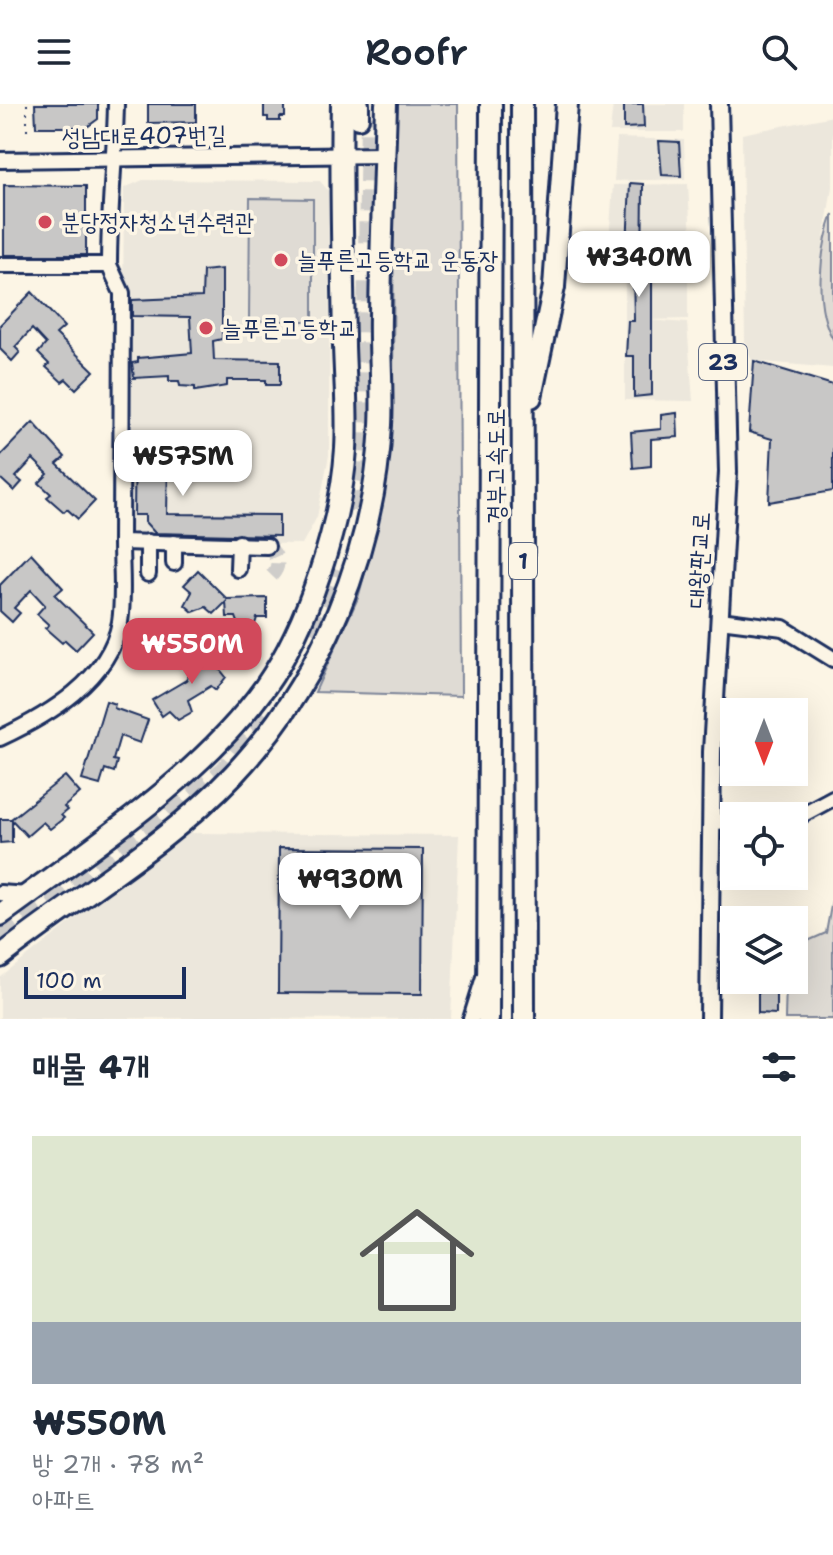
<!DOCTYPE html>
<html lang="ko">
<head>
<meta charset="utf-8">
<style>
  body { margin:0; font-family:"Shantell Sans","Poor Story",sans-serif; background:#f2f2f3; color:#1f2937; height:100vh; display:flex; flex-direction:column; font-size:30px; white-space:nowrap }
  * { box-sizing:border-box; margin:0 }
  p { font-size:26px; color:#747a83 }
  .icon { flex:none; width:44px; height:44px; fill:none; stroke:currentColor; stroke-width:2; stroke-linecap:round; stroke-linejoin:round }
  .map { position:relative; height:915px; overflow:hidden }
  .details { display:flex; flex-direction:column; background:#fff; flex:1 }
  .details>* { flex:none }
  .needle { width:52px; rotate:180deg }
  .controls { position:absolute; left:720px; top:594px; display:grid; gap:16px }
  .controls a { display:grid; place-items:center; width:88px; height:88px; border-radius:0px; background:#fff; box-shadow:0 8px 32px #0002; font-size:40px }
  .scale { position:absolute; left:24px; bottom:20px; width:162px; box-sizing:border-box; padding-left:8px; border:4px solid #1b2f5e; border-top:0; font-size:22px; line-height:28px; white-space:nowrap; color:#1b2f5e; -webkit-text-stroke:6px #fcf5e5; paint-order:stroke }
  .price { position:absolute; translate:-50% -68px; padding:0 18px; border-radius:16px; background:#fff; color:#222; font-size:26px; line-height:52px; filter:drop-shadow(0 2px 4px #0008) }
  .price::after { content:''; position:absolute; left:50%; top:48px; width:24px; height:18px; margin-left:-12px; background:inherit; clip-path:polygon(0 0,100% 0,50% 100%) }
  .price.current { background:#d1495b; color:#fff }
  ul { padding:0; list-style:none }
  li { display:grid; align-content:center; gap:16px; height:424px; padding:0 32px }
  li+li { border-top:2px solid #e0e1e3 }
  li span { display:grid; place-items:center; height:248px; border-radius:0px; color:#555 }
  li>.icon { margin-inline-start:auto }
  span .icon { width:144px; height:144px; fill:#fffc; stroke-width:1 }
  li b { font-size:34px }
  h2 { display:flex; justify-content:space-between; align-items:center; height:96px; padding:0 32px; font-size:34px }
  header { display:flex; justify-content:space-between; align-items:center; height:104px; padding:0 32px; background:#fff; font-size:36px; font-weight:600 }
  .map>svg:first-child { display:block }
  .built { fill:#ece7dc }
  .green { fill:#dfdbd4; stroke:#7d8599; stroke-width:2 }
  .building { fill:#c8c7c6; stroke:#1b2f5e; stroke-width:2 }
  .lines { fill:none; stroke-linecap:round; stroke-linejoin:round }
  .minor-tunnel { stroke:#cfcdca; stroke-width:14; stroke-dasharray:14 7; stroke-linecap:butt }
  .highway-tunnel { stroke:#cfcdca; stroke-width:20; stroke-dasharray:20 10; stroke-linecap:butt }
  .minor-casing { stroke:#1b2f5e; stroke-width:20 }
  .major-casing { stroke:#1b2f5e; stroke-width:22 }
  .highway-casing { stroke:#1b2f5e; stroke-width:26 }
  .path { stroke:#1b2f5e; stroke-width:2; stroke-dasharray:2 6; stroke-linecap:butt }
  .minor { stroke:#fcf5e5; stroke-width:14 }
  .major { stroke:#fcf5e5; stroke-width:16 }
  .highway { stroke:#fcf5e5; stroke-width:20 }
  .poi-dot { fill:#d1495b; stroke:#fcf5e5; stroke-width:3 }
  .labels { text-anchor:middle; stroke-width:7; stroke-linejoin:round; paint-order:stroke }
  .shield { fill:#fcf5e5; stroke:#5e6a86; stroke-width:2 }
  .shield-label { font-size:22px; font-weight:bold; fill:#1b2f5e }
  .street-label { font-size:24px; fill:#1b2f5e; stroke:#fcf5e5 }
  .poi-label { font-size:24px; fill:#1b2f5e; stroke:#fcf5e5; text-anchor:start }
</style>
</head>
<body>
<header><svg class="icon" aria-label="menu" viewBox="0 0 24 24"><path d="M4 6h16M4 12h16M4 18h16"/></svg>Roofr<svg class="icon" aria-label="search" viewBox="0 0 24 24"><circle cx="10" cy="10" r="6"/><path d="M15 15l6 6"/></svg></header>
<div class="map">
<svg width="833" height="915" viewBox="0 0 833 915">
  <rect width="100%" height="100%" fill="#fcf5e5"/>
  <filter id="ink" filterUnits="userSpaceOnUse"><feTurbulence type="fractalNoise" baseFrequency=".0125" numOctaves="2"/><feDisplacementMap in="SourceGraphic" scale="16" xChannelSelector="R" yChannelSelector="G"/><feConvolveMatrix kernelMatrix="1 2 1 2 8 2 1 2 1" color-interpolation-filters="sRGB"/></filter>
  <g filter="url(#ink)">
    <g class="built">
      <polygon points="613,0 684,0 684,28 610,28"/>
      <polygon points="833,12 833,76 823,142 833,217 833,264 752,257 745,238 742,30"/>
      <polygon points="617,34 684,36 685,75 614,77"/>
      <polygon points="143,76 320,77 330,89 329,351 317,413 302,440 121,438 124,84"/>
      <polygon points="688,80 693,171 607,167 613,81"/>
      <polygon points="625,172 688,176 688,215 647,216 687,219 693,297 625,296"/>
      <polygon points="184,729 459,731 451,915 0,914 0,874"/>
    </g>
    <g class="green">
      <polygon points="394,0 458,0 461,592 315,588 358,494 378,422 393,315"/>
      <polygon points="250,94 313,95 313,217 249,217"/>
      <path d="M 833,110 L 833,235 C 813,201 820,146 833,110 Z"/>
      <polygon points="833,791 833,915 785,915 786,876 794,876 794,843 826,829"/>
    </g>
    <g class="building">
      <polygon points="35,0 98,0 98,15 87,23 36,23"/>
      <polygon points="148,0 196,0 196,18 148,19"/>
      <polygon points="264,0 285,0 285,13 280,13 280,17 268,17 268,13 264,13"/>
      <polygon points="624,0 643,0 644,23 624,24"/>
      <polygon points="659,37 679,38 681,72 662,71"/>
      <polygon points="630,79 643,80 642,173 652,173 652,291 634,293 634,252 626,252 628,217 634,217 633,164 626,164"/>
      <polygon points="4,81 86,82 86,151 4,151"/>
      <polygon points="222,165 222,235 213,237 214,256 280,257 280,281 266,281 266,276 227,276 227,282 195,287 195,283 180,282 179,277 169,277 169,272 134,274 132,259 138,258 138,254 192,249 190,213 132,212 132,196 202,193 203,167"/>
      <polygon points="32,188 64,223 56,230 94,267 76,285 66,275 62,278 46,263 49,260 38,249 46,240 32,225 15,243 20,248 12,257 0,245 0,221"/>
      <polygon points="754,257 833,281 833,387 769,398 772,335 749,328"/>
      <polygon points="677,309 678,333 651,335 651,362 633,364 631,328 661,325 661,311"/>
      <polygon points="33,318 65,353 57,360 95,397 78,415 67,405 64,408 47,393 51,390 39,379 48,370 33,355 16,373 22,378 14,387 0,374 0,352"/>
      <polygon points="135,333 180,333 180,356 168,355 167,410 279,411 279,432 155,429 145,418 145,411 134,411"/>
      <polygon points="31,449 63,484 55,491 93,528 76,546 65,536 62,539 45,524 49,521 37,510 45,501 31,486 14,504 20,509 12,518 0,507 0,481"/>
      <polygon points="198,466 227,495 267,494 267,514 257,514 253,526 241,526 236,513 227,513 226,498 214,510 206,503 193,508 185,501 192,488 184,481"/>
      <polygon points="208,543 224,554 218,563 226,573 216,586 211,582 188,596 192,608 178,616 169,607 162,612 152,596 186,576"/>
      <polygon points="106,597 115,600 114,604 148,616 140,639 120,632 113,656 117,657 114,668 105,665 100,681 82,676"/>
      <polygon points="65,672 80,689 64,703 67,706 61,711 64,714 50,725 43,718 27,732 12,716 12,738 0,739 0,715 11,715"/>
      <polygon points="279,744 423,745 422,890 278,889"/>
      <polygon points="758,876 776,876 776,910 758,909"/>
    </g>
    <g class="lines">
      <path class="minor-tunnel" d="M 267,442 C 279,451 282,463 269,474"/>
      <g class="highway-tunnel">
        <polyline points="359,408 365,367 370,12"/>
        <polyline points="307,526 321,496 330,463"/>
        <polyline points="0,834 165,717 225,666 275,605"/>
      </g>
      <defs>
        <g id="minor">
          <polyline points="0,56 384,51"/>
          <path d="M 0,161 L 109,161 C 109,106 115,54 116,0"/>
          <polyline points="109,161 122,189 121,438 267,442"/>
          <polyline points="148,438 148,470"/>
          <polyline points="174,439 174,459"/>
          <polyline points="238,465 239,439"/>
          <polyline points="720,516 783,524 833,555"/>
          <path d="M 0,634 C 49,611 109,576 120,518 C 124,493 121,464 121,438"/>
          <polyline points="794,715 833,694"/>
          <polyline points="712,718 734,717"/>
          <polyline points="0,789 27,791"/>
          <polyline points="471,915 484,873"/>
        </g>
        <polyline id="major" points="709,915 712,648 728,368 719,0"/>
        <g id="highway">
          <polyline points="358,0 358,14"/>
          <polyline points="522,0 524,915"/>
          <polyline points="531,293 554,183 567,0"/>
          <path d="M 0,811 C 88,746 201,673 265,583 C 308,522 341,420 346,345 C 348,311 345,276 344,242 C 343,161 340,81 342,0"/>
          <path d="M 0,853 C 77,792 166,742 234,670 C 322,576 374,449 381,321 C 383,285 379,248 380,212 C 381,141 384,71 386,0"/>
          <polyline points="488,915 491,0"/>
        </g>
      </defs>
      <use href="#minor" class="minor-casing"/>
      <use href="#major" class="major-casing"/>
      <use href="#highway" class="highway-casing"/>
      <polyline class="path" points="27,0 27,32"/>
      <use href="#minor" class="minor"/>
      <use href="#major" class="major"/>
      <use href="#highway" class="highway"/>
    </g>
  </g>
  <g class="poi-dot">
    <circle cx="45" cy="118" r="8"/>
    <circle cx="281" cy="156" r="8"/>
    <circle cx="206" cy="224" r="8"/>
  </g>
  <g class="labels">
    <g class="shield">
      <rect x="699" y="240" width="48" height="36" rx="6"/>
      <rect x="509" y="439" width="28" height="36" rx="6"/>
    </g>
    <g class="shield-label">
      <text x="723" y="266">23</text>
      <text x="523" y="465">1</text>
    </g>
    <g class="street-label">
      <text transform="translate(144 32) rotate(-1)" y="8">성남대로407번길</text>
      <text transform="translate(496 362) rotate(-90)" y="8">경부고속도로</text>
      <text transform="translate(699 456) rotate(-87)" y="8">대왕판교로</text>
    </g>
    <g class="poi-label">
      <text x="61" y="126">분당정자청소년수련관</text>
      <text x="297" y="164">늘푸른고등학교 운동장</text>
      <text x="222" y="232">늘푸른고등학교</text>
    </g>
  </g>
</svg>
<div class="controls">
<a><svg class="needle" viewBox="-14 -14 28 28"><path d="M0-13l5 13h-10z" fill="#e53935"/><path d="M0 13l5-13h-10z" fill="#747a83"/></svg></a>
<a><svg class="icon" aria-label="locate" viewBox="0 0 24 24"><circle cx="12" cy="12" r="6"/><path d="M12 2v4M12 18v4M2 12h4M18 12h4"/></svg></a>
<a><svg class="icon" aria-label="layers" viewBox="0 0 24 24"><path d="M12 4l9 5-9 5-9-5zM3 14l9 5 9-5"/></svg></a>
</div>
<div class="scale">100 m</div>
<b class="price" style="left:639px;top:195px">₩340M</b>
<b class="price" style="left:183px;top:394px">₩575M</b>
<b class="price current" style="left:192px;top:582px">₩550M</b>
<b class="price" style="left:350px;top:817px">₩930M</b>
</div>
<section class="details">
<h2>매물 4개<svg class="icon" aria-label="filters" viewBox="0 0 24 24"><path d="M4 7h16M4 17h16"/><circle cx="9" cy="7" r="2"/><circle cx="15" cy="17" r="2"/></svg></h2>
<ul>
<li><span style="background:linear-gradient(#dfe7d0 75%,#9aa5b1 0)"><svg class="icon" aria-label="home" viewBox="0 0 24 24"><path d="M3 11l9-7 9 7M6 9v11h12V9"/></svg></span><div><b>₩550M</b><p>방 2개 · 78 m²</p><p>아파트</p></div></li>
</ul>
</section>
</body>
</html>
